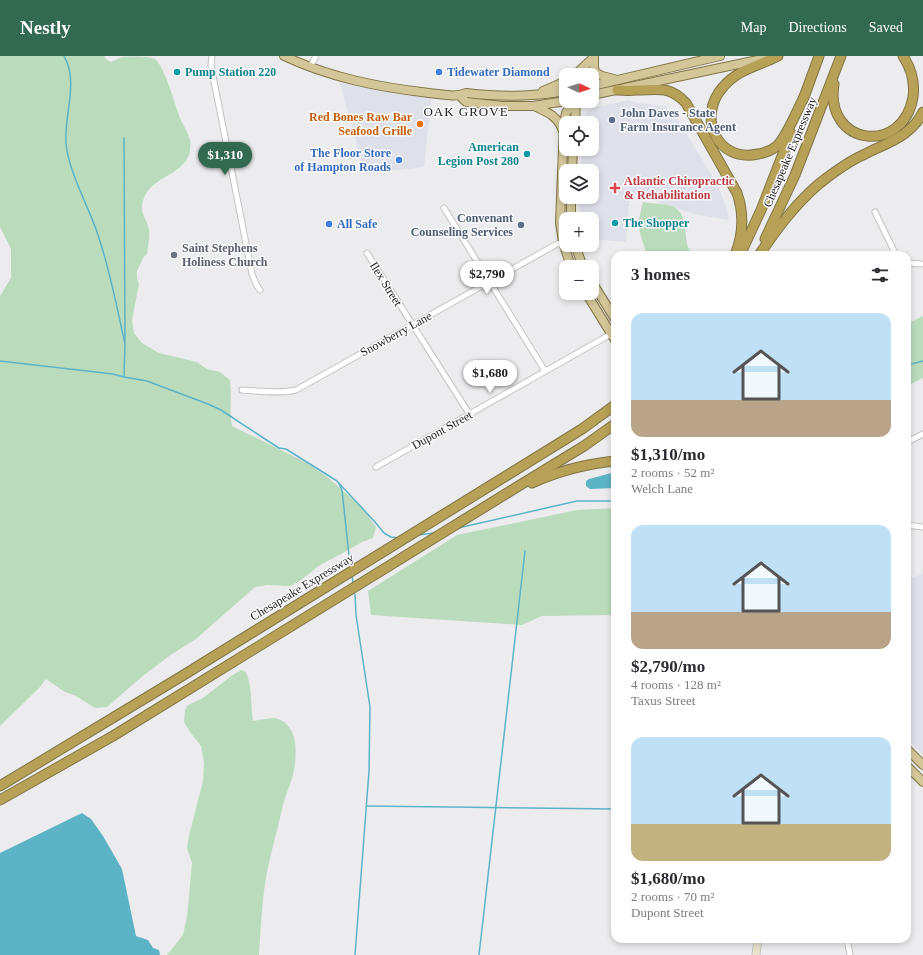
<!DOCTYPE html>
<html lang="en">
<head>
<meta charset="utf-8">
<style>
  body { margin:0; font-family:Georgia,serif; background:#f2f2f3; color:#2b2b33; height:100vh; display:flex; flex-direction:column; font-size:15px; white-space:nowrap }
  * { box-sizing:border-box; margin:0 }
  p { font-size:13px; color:#7c7c81 }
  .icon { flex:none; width:22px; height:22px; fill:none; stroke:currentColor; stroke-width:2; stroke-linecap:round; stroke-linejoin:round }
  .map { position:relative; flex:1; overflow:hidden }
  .side { position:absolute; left:611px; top:195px; width:300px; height:692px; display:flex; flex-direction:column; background:#fff; border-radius:12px; box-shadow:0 2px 6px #0003 }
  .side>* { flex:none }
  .needle { width:26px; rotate:94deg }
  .fabs { position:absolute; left:559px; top:12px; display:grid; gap:8px }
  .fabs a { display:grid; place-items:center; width:40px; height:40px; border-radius:8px; background:#fff; box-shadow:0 2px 6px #0003; font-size:20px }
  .price { position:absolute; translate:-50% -34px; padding:0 9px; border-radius:14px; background:#fff; color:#222; font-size:13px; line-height:26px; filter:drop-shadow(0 1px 2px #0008) }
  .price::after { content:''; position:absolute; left:50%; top:24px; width:12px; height:9px; margin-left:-6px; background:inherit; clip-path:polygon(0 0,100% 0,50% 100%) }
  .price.on { background:#326951; color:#fff }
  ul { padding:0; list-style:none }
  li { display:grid; align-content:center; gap:8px; height:212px; padding:0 20px }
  li span { display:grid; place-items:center; height:124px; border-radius:12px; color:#555 }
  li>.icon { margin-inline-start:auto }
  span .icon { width:72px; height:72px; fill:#fffc; stroke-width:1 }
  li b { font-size:17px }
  h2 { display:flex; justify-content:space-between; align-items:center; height:48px; padding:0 20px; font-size:17px }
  header { display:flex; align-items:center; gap:24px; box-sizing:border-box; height:56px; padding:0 20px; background:#326951; color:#fff }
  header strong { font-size:19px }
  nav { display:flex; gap:22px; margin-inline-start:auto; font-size:14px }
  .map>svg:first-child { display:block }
  .built { fill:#dfe1ea }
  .green { fill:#badcbd }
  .water { fill:#5db3c6 }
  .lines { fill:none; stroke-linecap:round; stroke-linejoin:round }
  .stream { stroke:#5db3c6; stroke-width:1.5 }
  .street-casing { stroke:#c4c4c6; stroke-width:7 }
  .secondary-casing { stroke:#c4c4c6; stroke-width:9 }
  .primary-casing { stroke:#817444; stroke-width:10 }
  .highway-casing { stroke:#817444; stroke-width:11 }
  .street { stroke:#fff; stroke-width:5 }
  .secondary { stroke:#e9e3cd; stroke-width:7 }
  .primary { stroke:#d3c79a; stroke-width:8 }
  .highway { stroke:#b6a157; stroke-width:9 }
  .culture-dot { fill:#0f9aa8; stroke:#f9f9fb; stroke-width:1.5 }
  .shop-dot { fill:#3f7fe0; stroke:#f9f9fb; stroke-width:1.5 }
  .service-dot { fill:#5c6f8a; stroke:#f9f9fb; stroke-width:1.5 }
  .food-dot { fill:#e8710a; stroke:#f9f9fb; stroke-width:1.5 }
  .health-dot { fill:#e0444e; stroke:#f9f9fb; stroke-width:1.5 }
  .worship-dot { fill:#6b7280; stroke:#f9f9fb; stroke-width:1.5 }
  .labels { text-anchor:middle; stroke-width:3; stroke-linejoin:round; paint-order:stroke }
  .culture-label { font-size:12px; font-weight:bold; fill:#0d838f; stroke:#f9f9fb; text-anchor:start }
  .shop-label { font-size:12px; font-weight:bold; fill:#366cbe; stroke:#f9f9fb; text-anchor:start }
  .service-label { font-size:12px; font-weight:bold; fill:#4e5e75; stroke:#f9f9fb; text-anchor:start }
  .food-label { font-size:12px; font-weight:bold; fill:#c56008; stroke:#f9f9fb; text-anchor:end }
  .street-label { font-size:12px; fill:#1f1f20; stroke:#f9f9fb }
  .health-label { font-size:12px; font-weight:bold; fill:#be3a42; stroke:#f9f9fb; text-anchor:start }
  .worship-label { font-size:12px; font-weight:bold; fill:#5b616d; stroke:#f9f9fb; text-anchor:start }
  .neighbourhood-label { font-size:13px; letter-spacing:1px; fill:#1f1f20; stroke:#f9f9fb }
</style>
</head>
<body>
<header>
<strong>Nestly</strong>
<nav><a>Map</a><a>Directions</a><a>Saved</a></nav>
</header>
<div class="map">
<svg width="923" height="899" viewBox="0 0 923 899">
  <rect width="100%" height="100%" fill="#ececee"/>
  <g class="built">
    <polygon points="338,21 432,37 424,111 365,118"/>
    <polygon points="629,44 637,47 665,50 675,59 717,128 726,150 729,164 694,158 630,137 626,186 592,183 592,163 580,163 579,141 592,141 592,115 581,115 582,93 592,93 592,67 584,67 585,57 593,52"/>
    <polygon points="923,507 923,699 907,682 907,524 922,518"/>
  </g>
  <g class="green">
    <path d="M 0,0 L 104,0 L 106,3 L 111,6 C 115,4 119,2 123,1 C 129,0 150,0 155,3 C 165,11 175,49 180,62 C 183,69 188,76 190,84 C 191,88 190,95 189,99 C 180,121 149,121 143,145 C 139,158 147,162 149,174 C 150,181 148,190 147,198 L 143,202 L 137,215 L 137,222 L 139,228 L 132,264 L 134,277 L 142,287 L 159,297 L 197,306 L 207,313 L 220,316 L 230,324 C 232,340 229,355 232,370 L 307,407 L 326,420 L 362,451 L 376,471 L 373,482 L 362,486 L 341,498 L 320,509 L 301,524 L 291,530 L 267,529 L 255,531 L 196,583 L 172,598 L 144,619 L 107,651 L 95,652 L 76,640 L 65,636 L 46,623 L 39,632 L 0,670 L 0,240 L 11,222 L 11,193 L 0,171 Z"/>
    <path d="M 643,146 C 653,148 665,147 674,151 C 688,159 684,178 688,191 C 689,194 691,196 693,199 L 647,199 L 641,181 L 638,167 Z"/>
    <polygon points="923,260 923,322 907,330 907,268"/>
    <polygon points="615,452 615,559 542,560 522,569 371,559 368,535 457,479 577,454"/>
    <path d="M 241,614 L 246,616 C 253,633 250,648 253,665 C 269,663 280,657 291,674 C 298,685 296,710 292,722 C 290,730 286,737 284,745 C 279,767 273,789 268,811 C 262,839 261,870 259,899 L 167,899 L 183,879 L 187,861 L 192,807 L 187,792 L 189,780 L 203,725 L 204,707 L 201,690 L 190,676 L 184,666 L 185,654 L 188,649 L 203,642 L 231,620 Z"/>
  </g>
  <g class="water">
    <polygon points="615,416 615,432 590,433 586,430 586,425 589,423"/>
    <polygon points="82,757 91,763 103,780 122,813 136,880 148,884 153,892 159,894 160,899 0,899 0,797"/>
  </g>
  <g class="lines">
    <g class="stream">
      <path d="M 64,0 C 79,26 64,58 66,87 C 68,115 89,151 98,179 C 110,214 117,252 125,288"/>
      <polyline points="124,82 125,285"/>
      <polyline points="0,305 113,318 124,321 147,325 208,348 221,354 268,385 279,392 286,393 337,425 375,466 384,477 391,481 400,482"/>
      <polyline points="907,309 923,305"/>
      <polyline points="124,321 125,288"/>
      <polyline points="339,428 342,434 350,509"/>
      <polyline points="458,472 577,445 615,445"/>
      <polyline points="418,479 434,477"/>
      <polyline points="352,520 353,526"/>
      <polyline points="367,750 615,753"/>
      <polyline points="355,899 369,715 370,651 356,559 355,538"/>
      <polyline points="479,899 525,495"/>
    </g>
    <defs>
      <g id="street">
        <polyline points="212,0 211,10 252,218 257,230 260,234"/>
        <polyline points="310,11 316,0"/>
        <polyline points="444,152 545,315"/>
        <polyline points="875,156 896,199"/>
        <polyline points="367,197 470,359"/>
        <polyline points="907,207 921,208"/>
        <path d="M 242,334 C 259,335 280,338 296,334 L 557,188 L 564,186"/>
        <polyline points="907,386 923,378"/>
        <polyline points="376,411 611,278"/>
        <polyline points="907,469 923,471"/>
        <polyline points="847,883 850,899"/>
      </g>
      <polyline id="secondary" points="756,899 758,883"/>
      <g id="primary">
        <path d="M 284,0 C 331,22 378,31 429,37 C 441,38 455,42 466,37 C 502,41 530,41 566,35"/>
        <polyline points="594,0 594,11 595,16 602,20 614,23"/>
        <polyline points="575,19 592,3"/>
        <polyline points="592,30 720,0"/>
        <polyline points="543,35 566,25"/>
        <polyline points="592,39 767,2"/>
        <polyline points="460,40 466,46 503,50 533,50 566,45"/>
        <path d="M 534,50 C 547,56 558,60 563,75"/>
        <polyline points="575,67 576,45"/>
        <polyline points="572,115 573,93"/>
        <polyline points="571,163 571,141"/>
        <polyline points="575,189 583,211"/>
        <polyline points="571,211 563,186 560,167 564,68 566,57 574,45"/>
        <polyline points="592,226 615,263"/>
        <polyline points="586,237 615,284"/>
        <polyline points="907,693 923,709"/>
        <polyline points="907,710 923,726"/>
      </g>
      <g id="highway">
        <path d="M 778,0 C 759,10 738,13 723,31 C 697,60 716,107 758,98 C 765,97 772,94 777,90 C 787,80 798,52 805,39"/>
        <path d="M 834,28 C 824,90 903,100 913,41 C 915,26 911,12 903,0"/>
        <path d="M 617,34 C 623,34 630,35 636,34 C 658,34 669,29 686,47 L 737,137 C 744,157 743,179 735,199"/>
        <polyline points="803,44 819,0"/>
        <polyline points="765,183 795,119 841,0"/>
        <polyline points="740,199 761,154 791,77"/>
        <path d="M 759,199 C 777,173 795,148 820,127 C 833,117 847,106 863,99 C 886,87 911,81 923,56"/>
        <path d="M 532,427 C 558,415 586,408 615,405"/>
        <polyline points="0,730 182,620 582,373 615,349"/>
        <polyline points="0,744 113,680 530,423 584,390 615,368"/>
      </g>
    </defs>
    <use href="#street" class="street-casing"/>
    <use href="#secondary" class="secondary-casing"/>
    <use href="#primary" class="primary-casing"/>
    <use href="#highway" class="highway-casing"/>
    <use href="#street" class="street"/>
    <use href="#secondary" class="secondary"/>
    <use href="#primary" class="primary"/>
    <use href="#highway" class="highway"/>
  </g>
  <g class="culture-dot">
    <circle cx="177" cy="16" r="4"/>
    <circle cx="527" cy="98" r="4"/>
    <circle cx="615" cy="167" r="4"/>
  </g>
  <g class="shop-dot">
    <circle cx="439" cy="16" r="4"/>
    <circle cx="399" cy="104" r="4"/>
    <circle cx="329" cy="168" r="4"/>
  </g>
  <g class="service-dot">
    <circle cx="612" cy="64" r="4"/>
    <circle cx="521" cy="169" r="4"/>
  </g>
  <circle class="food-dot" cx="420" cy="68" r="4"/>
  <path class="health-dot" d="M613 126h4v4h4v4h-4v4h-4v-4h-4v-4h4z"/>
  <circle class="worship-dot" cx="174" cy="199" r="4"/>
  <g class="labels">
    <g class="culture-label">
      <text x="185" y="20">Pump Station 220</text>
      <text x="519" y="95" text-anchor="end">American<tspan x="519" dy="14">Legion Post 280</tspan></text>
      <text x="623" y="171">The Shopper</text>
    </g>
    <g class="shop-label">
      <text x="447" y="20">Tidewater Diamond</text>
      <text x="391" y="101" text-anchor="end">The Floor Store<tspan x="391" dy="14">of Hampton Roads</tspan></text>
      <text x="337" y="172">All Safe</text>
    </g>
    <g class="service-label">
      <text x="620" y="61">John Daves - State<tspan x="620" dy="14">Farm Insurance Agent</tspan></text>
      <text x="513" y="166" text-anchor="end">Convenant<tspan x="513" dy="14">Counseling Services</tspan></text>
    </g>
    <g class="food-label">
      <text x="412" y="65">Red Bones Raw Bar<tspan x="412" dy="14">Seafood Grille</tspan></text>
    </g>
    <g class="street-label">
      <text transform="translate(790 96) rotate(-67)" y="4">Chesapeake Expressway</text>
      <text transform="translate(386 228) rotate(58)" y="4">Ilex Street</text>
      <text transform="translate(396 278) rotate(-29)" y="4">Snowberry Lane</text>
      <text transform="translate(442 374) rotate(-29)" y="4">Dupont Street</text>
      <text transform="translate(302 531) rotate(-31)" y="4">Chesapeake Expressway</text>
    </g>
    <g class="health-label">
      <text x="624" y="129">Atlantic Chiropractic<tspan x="624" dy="14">&amp; Rehabilitation</tspan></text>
    </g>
    <g class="worship-label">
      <text x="182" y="196">Saint Stephens<tspan x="182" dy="14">Holiness Church</tspan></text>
    </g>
    <g class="neighbourhood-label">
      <text x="466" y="60">OAK GROVE</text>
    </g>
  </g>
</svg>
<div class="fabs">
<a><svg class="needle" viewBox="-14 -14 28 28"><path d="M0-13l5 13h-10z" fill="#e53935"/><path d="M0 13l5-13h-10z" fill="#7c7c81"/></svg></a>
<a><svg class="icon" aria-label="locate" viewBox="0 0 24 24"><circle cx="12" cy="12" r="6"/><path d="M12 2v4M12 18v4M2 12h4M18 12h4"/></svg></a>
<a><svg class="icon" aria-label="layers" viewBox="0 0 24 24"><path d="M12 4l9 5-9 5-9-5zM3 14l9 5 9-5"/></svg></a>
<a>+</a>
<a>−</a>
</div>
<b class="price on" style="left:225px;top:120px">$1,310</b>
<b class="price" style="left:487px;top:239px">$2,790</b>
<b class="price" style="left:490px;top:338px">$1,680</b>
<section class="side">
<h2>3 homes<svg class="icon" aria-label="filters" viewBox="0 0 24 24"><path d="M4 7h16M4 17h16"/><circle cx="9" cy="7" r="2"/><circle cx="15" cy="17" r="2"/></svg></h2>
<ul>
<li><span style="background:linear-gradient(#bfe0f5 70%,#b9a48a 0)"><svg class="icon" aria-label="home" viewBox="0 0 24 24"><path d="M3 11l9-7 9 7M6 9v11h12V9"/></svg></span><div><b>$1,310/mo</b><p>2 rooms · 52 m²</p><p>Welch Lane</p></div></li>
<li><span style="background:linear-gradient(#bfe0f5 70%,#b9a48a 0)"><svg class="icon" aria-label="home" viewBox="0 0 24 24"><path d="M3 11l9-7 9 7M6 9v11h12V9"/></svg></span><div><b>$2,790/mo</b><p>4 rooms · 128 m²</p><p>Taxus Street</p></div></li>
<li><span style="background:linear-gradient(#bfe0f5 70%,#c2b280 0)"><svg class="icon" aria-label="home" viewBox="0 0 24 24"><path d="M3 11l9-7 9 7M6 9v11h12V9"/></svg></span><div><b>$1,680/mo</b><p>2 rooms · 70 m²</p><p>Dupont Street</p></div></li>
</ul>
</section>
</div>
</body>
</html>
